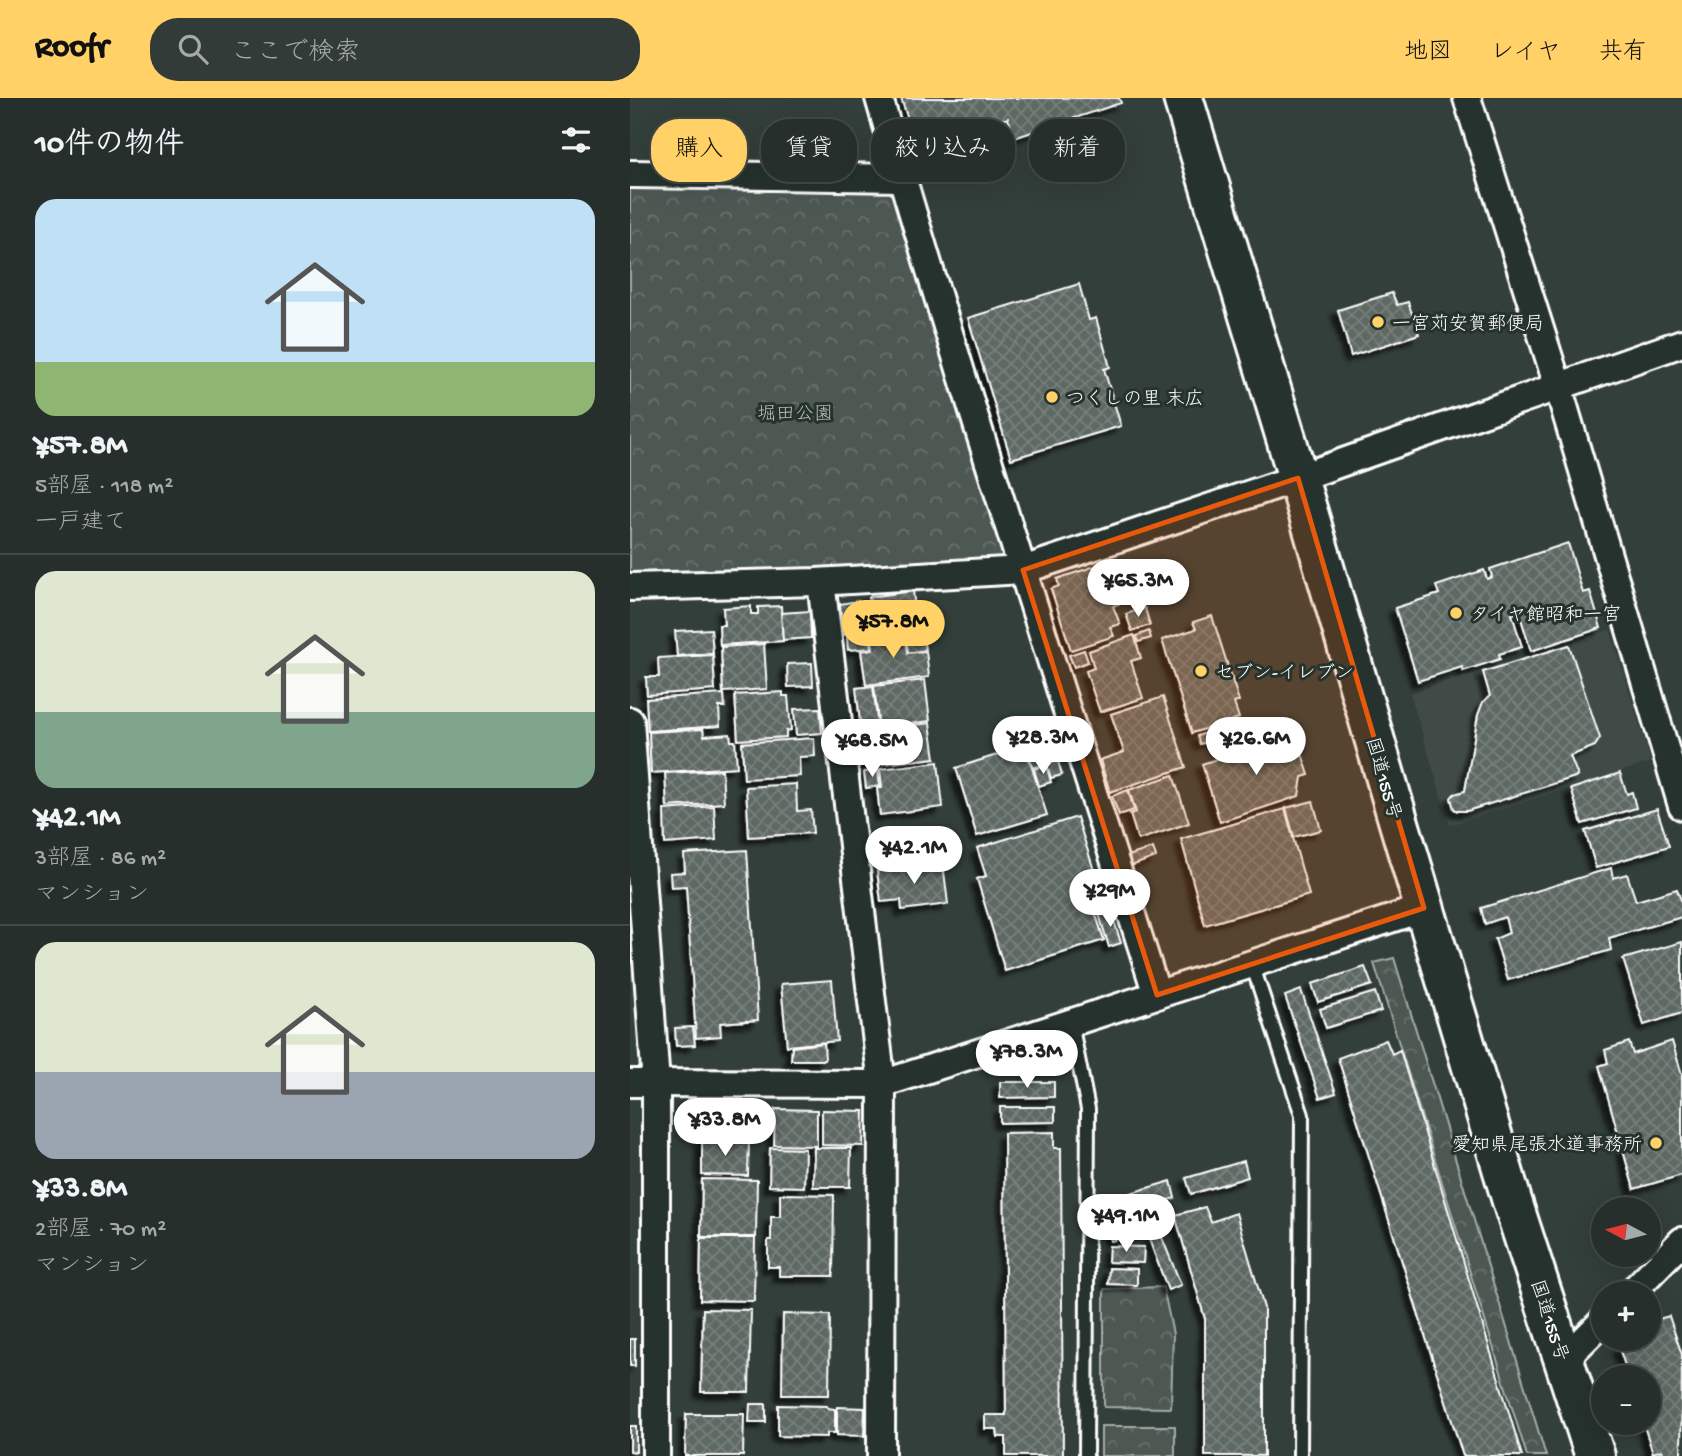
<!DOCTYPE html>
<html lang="ja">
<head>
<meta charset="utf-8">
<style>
  body { margin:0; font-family:"Gochi Hand","Klee One",sans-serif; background:#323b38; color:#f1f3f6; height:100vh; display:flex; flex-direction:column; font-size:26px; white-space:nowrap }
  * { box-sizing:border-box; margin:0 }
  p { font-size:23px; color:#a4a9a9 }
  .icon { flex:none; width:38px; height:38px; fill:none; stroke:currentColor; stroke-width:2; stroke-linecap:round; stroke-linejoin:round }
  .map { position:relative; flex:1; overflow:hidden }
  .panel { display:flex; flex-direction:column; background:#262f2c; width:630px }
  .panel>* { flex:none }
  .hud { position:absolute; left:21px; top:21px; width:665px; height:63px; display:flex; gap:14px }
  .needle { width:46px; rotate:277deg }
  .buttons { position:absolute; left:961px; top:1099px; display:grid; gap:14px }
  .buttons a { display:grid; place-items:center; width:70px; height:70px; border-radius:50%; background:#262f2c; box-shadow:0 7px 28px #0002,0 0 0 2px #424a48; font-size:35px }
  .price { position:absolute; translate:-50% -60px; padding:0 16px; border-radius:24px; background:#fff; color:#222; font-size:23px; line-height:46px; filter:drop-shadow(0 2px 4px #0008) }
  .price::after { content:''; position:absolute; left:50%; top:42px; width:21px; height:16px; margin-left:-10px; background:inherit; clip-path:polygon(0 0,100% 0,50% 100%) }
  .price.active { background:#ffd166; color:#111 }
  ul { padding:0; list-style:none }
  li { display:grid; align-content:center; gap:14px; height:371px; padding:0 35px }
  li+li { border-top:2px solid #424a48 }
  li span { display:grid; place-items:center; height:217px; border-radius:21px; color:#555 }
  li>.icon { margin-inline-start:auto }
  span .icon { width:126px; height:126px; fill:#fffc; stroke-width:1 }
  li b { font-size:30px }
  h2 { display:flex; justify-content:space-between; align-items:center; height:84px; padding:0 35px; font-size:30px }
  .pill { padding:0 24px; border-radius:28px; background:#262f2c; box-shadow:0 7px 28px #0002,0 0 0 2px #424a48; font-size:24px; line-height:63px }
  .pill.active { background:#ffd166; color:#111 }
  header { display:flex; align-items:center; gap:42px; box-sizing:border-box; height:98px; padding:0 35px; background:#ffd166; color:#111 }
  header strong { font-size:33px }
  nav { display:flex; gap:38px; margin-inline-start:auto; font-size:24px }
  .search { width:490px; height:63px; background:#323b38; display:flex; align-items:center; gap:18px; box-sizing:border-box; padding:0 24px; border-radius:28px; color:#a4a9a9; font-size:26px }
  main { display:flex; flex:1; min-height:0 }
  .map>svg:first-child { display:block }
  .built { fill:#404c47 }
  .forest { fill:url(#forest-crowns); stroke:#a6aca9; stroke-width:2 }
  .building { fill:url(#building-cross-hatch); stroke:#fff; stroke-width:2; filter:url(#shadow) }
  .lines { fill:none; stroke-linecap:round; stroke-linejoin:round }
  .service-casing { stroke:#fff; stroke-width:18 }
  .minor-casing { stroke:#fff; stroke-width:32 }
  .trunk-casing { stroke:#fff; stroke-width:44 }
  .service { stroke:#26332d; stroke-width:12 }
  .minor { stroke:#26332d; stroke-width:26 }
  .trunk { stroke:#26332d; stroke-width:38 }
  .marked { fill:#e8590c; fill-opacity:0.2; stroke:#e8590c; stroke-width:5; stroke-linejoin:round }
  .poi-dot { fill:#ffd166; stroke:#26332d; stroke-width:2.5 }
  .labels { text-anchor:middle; stroke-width:6; stroke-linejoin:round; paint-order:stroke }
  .poi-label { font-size:19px; fill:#fff; stroke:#26332d; text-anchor:start }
  .park-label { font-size:19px; fill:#b8bcba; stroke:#26332d }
  .street-label { font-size:19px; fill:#fff; stroke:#26332d }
</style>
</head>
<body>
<header>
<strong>Roofr</strong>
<div class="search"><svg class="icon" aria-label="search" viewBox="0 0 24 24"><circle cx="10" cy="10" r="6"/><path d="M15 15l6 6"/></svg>ここで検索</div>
<nav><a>地図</a><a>レイヤ</a><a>共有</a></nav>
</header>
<main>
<section class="panel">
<h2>10件の物件<svg class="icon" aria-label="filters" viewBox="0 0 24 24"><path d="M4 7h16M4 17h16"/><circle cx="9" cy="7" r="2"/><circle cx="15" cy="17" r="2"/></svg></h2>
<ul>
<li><span style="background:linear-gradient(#bfe0f5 75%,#8fb573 0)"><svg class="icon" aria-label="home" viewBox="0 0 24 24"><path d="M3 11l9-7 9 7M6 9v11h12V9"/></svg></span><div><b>¥57.8M</b><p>5部屋 · 118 m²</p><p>一戸建て</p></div></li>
<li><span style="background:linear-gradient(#dfe7d0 65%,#7fa58c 0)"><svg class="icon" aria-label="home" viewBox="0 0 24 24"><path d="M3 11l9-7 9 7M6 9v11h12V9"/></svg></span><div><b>¥42.1M</b><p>3部屋 · 86 m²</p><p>マンション</p></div></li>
<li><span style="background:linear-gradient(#dfe7d0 60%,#9aa5b1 0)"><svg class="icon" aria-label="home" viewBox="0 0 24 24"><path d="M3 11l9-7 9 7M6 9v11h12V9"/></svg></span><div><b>¥33.8M</b><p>2部屋 · 70 m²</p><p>マンション</p></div></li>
</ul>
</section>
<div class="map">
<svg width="1052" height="1358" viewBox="0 0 1052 1358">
  <defs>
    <pattern id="forest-crowns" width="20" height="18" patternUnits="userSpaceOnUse" patternTransform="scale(1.75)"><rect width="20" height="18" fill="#4d5853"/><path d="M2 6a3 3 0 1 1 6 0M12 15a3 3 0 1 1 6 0" fill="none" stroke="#68716d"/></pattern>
    <pattern id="building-cross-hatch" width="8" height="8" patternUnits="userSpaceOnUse" patternTransform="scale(1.75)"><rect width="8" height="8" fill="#5f6964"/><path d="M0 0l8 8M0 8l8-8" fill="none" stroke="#77807b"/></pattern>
    <filter id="shadow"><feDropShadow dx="-6" dy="6" stdDeviation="2" flood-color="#0009"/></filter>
  </defs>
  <rect width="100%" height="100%" fill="#333f3a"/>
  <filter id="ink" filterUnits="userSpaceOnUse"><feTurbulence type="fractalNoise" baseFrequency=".0143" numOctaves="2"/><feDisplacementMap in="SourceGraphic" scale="14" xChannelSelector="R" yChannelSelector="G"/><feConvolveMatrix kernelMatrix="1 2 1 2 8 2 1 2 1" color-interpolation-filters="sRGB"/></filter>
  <g filter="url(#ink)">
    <polygon class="built" points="980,532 1021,664 820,727 780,595"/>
    <g class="forest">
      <polygon points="0,84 265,87 388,467 0,484"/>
      <polygon points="764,860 916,1358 897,1358 744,865"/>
      <polygon points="533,1189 543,1236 541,1310 474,1309 474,1191"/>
      <rect x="471" y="1328" width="74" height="30"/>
    </g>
    <g class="building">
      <polygon points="271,0 489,0 491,5 384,40 378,20 287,49"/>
      <polygon points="449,186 459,222 466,220 480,269 474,271 491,328 381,361 338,220"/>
      <polygon points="762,195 767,207 778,204 789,236 721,258 708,212"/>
      <polygon points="938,445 953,495 960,493 971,530 901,553 889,514 882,516 892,549 869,556 870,561 833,573 832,569 788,583 765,510 809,496 806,488 854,472 857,481 862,479 860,471"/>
      <polygon points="477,464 491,505 483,508 490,526 480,529 484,538 441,552 421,491 429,488 427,481"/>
      <polygon points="283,493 287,528 233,535 230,513 241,511 239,499"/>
      <polygon points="228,503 231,535 213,537 210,506"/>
      <polygon points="121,508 121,516 128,516 128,509 151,508 153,543 90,547 89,527 94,527 93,510"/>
      <polygon points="515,510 520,527 502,533 496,516"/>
      <polygon points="180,513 181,540 153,542 151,515"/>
      <polygon points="582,518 609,603 604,605 609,620 562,635 532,542 566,531 563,524"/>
      <polygon points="292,529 295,552 278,555 275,531"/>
      <polygon points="81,531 83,555 47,558 45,533"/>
      <polygon points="274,531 278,555 296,553 299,579 236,587 231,553 243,551 241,536"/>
      <polygon points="519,533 521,540 508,544 506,538"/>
      <polygon points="240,536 242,550 218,552 217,539"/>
      <polygon points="504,537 511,560 501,563 513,600 470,614 456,573 464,570 459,553"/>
      <polygon points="134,546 137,591 93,594 91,549"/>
      <polygon points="939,547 970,640 965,648 940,658 948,678 837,713 828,713 824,711 821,700 824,696 835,693 848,617 853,604 860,598 853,574"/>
      <polygon points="454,552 458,564 444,569 439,557"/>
      <polygon points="83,557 85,592 17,597 16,579 29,579 28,560"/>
      <polygon points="182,565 183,588 158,589 157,566"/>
      <polygon points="295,582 300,623 249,630 244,588"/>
      <polygon points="243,588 248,630 231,632 226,590"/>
      <polygon points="153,594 153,598 158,598 161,632 156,633 156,639 108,642 105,597"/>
      <polygon points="94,596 95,609 89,609 90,628 18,633 16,601"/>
      <polygon points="533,599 556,669 480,694 470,662 494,654 481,616"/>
      <polygon points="190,610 192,635 166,637 164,611"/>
      <polygon points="300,625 305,660 236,668 234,655 230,655 228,634"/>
      <polygon points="600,627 603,636 570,646 567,638"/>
      <polygon points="73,631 74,638 100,636 101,643 105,643 107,669 21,675 19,634"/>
      <polygon points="665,634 679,677 672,679 669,698 590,724 572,666"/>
      <polygon points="422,639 429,662 403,670 396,648"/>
      <polygon points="184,640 185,658 169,659 170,678 114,681 112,645"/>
      <polygon points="395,648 417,717 347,738 326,670"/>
      <polygon points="428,663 432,677 421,680 417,667"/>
      <polygon points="308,664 313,709 250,717 247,690 252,689 250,671"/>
      <polygon points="416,667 421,684 409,688 404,671"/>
      <polygon points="92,672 94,705 37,709 35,675"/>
      <polygon points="248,673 250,688 236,690 234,674"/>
      <polygon points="990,675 997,696 1002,694 1006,710 952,726 941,691"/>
      <polygon points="543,677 559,725 508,742 500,716 506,714 499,692"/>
      <polygon points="166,686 167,713 181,712 183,735 119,739 116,689"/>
      <polygon points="498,692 504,712 489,717 482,698"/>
      <polygon points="683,703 691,732 664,739 656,710"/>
      <polygon points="84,708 86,742 35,746 34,712"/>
      <polygon points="655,711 679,797 575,827 551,741"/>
      <polygon points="1027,711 1039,748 966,770 955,733"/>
      <polygon points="447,719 476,810 465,814 474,842 375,873 347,781 356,778 347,750"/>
      <polygon points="523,750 526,759 501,768 498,758"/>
      <polygon points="117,752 128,922 90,925 91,938 66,940 56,788 41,789 40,775 55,774 54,756"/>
      <polygon points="313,765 318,806 272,812 271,802 251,804 247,773"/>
      <polygon points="981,770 983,780 997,776 1006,803 1047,791 1052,805 1052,819 979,840 981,852 878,882 865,841 879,835 875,819 855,826 851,810"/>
      <polygon points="481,813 491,845 479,849 469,816"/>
      <polygon points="1052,844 1052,915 1014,927 993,861"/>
      <polygon points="735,869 742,887 688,904 682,886"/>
      <polygon points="202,882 207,943 157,948 151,886"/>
      <polygon points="671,892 706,995 690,1000 655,898"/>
      <polygon points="745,894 751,913 696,930 690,911"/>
      <polygon points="63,929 65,947 46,948 45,930"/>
      <polygon points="756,942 762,956 770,952 892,1358 833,1358 708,960"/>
      <polygon points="1042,943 1052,977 1052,1077 1004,1091 969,968 978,965 975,952 999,944 1003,956"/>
      <polygon points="194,945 195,962 161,962 162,949"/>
      <polygon points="370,984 424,984 424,999 370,1000"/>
      <polygon points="72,1007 120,1007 119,1039 71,1038"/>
      <polygon points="370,1009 425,1009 425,1024 370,1025"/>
      <polygon points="145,1011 187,1012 187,1048 144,1047"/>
      <polygon points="192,1012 234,1013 233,1048 192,1047"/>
      <polygon points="424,1034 424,1050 431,1050 433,1358 376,1358 376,1339 368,1339 367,1331 355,1331 355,1317 376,1317 374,1035"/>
      <polygon points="72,1042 119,1042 118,1078 72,1077"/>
      <polygon points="140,1050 175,1051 174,1089 139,1088"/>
      <polygon points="184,1050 221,1050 220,1089 183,1089"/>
      <polygon points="614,1063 618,1079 561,1096 556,1080"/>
      <polygon points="72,1081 127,1082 126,1139 71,1139"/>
      <polygon points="541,1083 545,1100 492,1116 487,1099"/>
      <polygon points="150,1096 204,1097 203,1178 149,1178 149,1169 138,1169 138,1142 141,1142 141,1119 150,1119"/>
      <polygon points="575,1109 581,1124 606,1115 634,1210 634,1358 575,1358 575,1221 545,1117"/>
      <polygon points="524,1113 528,1129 481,1143 477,1127"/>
      <polygon points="531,1137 551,1187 538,1192 519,1141"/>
      <polygon points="71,1140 125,1140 124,1203 70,1202"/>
      <polygon points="479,1148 514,1149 513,1165 478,1164"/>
      <polygon points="479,1170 507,1171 507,1187 478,1186"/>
      <polygon points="73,1211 121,1212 119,1294 71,1294"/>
      <polygon points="153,1216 200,1217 199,1297 152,1297"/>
      <polygon points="1039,1218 1052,1257 1051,1358 1034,1358 1032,1352 1023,1355 1013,1325 1018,1325 1018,1279 999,1279 989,1250 1014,1242 1013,1241 1018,1241 1018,1224"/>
      <rect x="0" y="1241" width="5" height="27"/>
      <polygon points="120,1306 136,1306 136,1324 119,1324"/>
      <polygon points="148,1307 197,1308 198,1310 205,1311 205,1335 197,1335 197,1339 148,1338"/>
      <polygon points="207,1309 235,1310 234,1338 207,1337"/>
      <polygon points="56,1316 114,1316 113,1358 55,1358"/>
      <polygon points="0,1328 6,1328 6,1354 0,1353"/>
    </g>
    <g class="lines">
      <defs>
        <g id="service">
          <polyline points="622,866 672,1017 670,1358"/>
          <polyline points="441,925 458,1011 456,1358"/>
        </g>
        <g id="minor">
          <path d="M 249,0 C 336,301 433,598 527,897"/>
          <polyline points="837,0 928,288 1052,708"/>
          <polyline points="0,76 272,80"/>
          <polyline points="191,484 252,986 251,1358"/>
          <polyline points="0,489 186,484 393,472 668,380 1052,245"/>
          <polyline points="0,623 26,986 26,1358"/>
          <polyline points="0,985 252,986 794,810"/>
          <polyline points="1001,1195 1052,1143"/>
          <polyline points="934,1262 973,1223"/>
        </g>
        <polyline id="trunk" points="553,0 668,380 769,725 882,1103 965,1358"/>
      </defs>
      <use href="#service" class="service-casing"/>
      <use href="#minor" class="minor-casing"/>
      <use href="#trunk" class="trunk-casing"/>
      <use href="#service" class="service"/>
      <use href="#minor" class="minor"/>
      <use href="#trunk" class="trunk"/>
    </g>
  </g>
  <path class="marked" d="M 668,380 L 794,810 L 527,897 L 393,472 Z"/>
  <g class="poi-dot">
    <circle cx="748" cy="224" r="7"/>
    <circle cx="422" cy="299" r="7"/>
    <circle cx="826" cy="515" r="7"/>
    <circle cx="571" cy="573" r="7"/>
    <circle cx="1026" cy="1045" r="7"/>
  </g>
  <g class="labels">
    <g class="poi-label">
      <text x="762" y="231">一宮苅安賀郵便局</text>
      <text x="436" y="306">つくしの里 末広</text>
      <text x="840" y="522">タイヤ館昭和一宮</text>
      <text x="585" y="580">セブン-イレブン</text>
      <text x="1012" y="1052" text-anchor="end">愛知県尾張水道事務所</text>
    </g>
    <g class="park-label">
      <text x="165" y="321">堀田公園</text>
    </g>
    <g class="street-label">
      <text transform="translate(755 680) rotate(74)" y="7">国道155号</text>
      <text transform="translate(921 1222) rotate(72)" y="7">国道155号</text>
    </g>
  </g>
</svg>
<div class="buttons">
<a><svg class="needle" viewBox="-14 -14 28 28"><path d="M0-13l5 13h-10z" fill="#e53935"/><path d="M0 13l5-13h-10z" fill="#a4a9a9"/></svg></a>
<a>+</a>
<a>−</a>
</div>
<b class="price" style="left:508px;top:521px">¥65.3M</b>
<b class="price active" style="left:263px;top:562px">¥57.8M</b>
<b class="price" style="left:413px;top:678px">¥28.3M</b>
<b class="price" style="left:626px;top:679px">¥26.6M</b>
<b class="price" style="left:242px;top:681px">¥68.5M</b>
<b class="price" style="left:284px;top:788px">¥42.1M</b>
<b class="price" style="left:480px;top:831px">¥29M</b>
<b class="price" style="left:397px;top:992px">¥78.3M</b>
<b class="price" style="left:95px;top:1060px">¥33.8M</b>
<b class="price" style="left:496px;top:1156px">¥49.1M</b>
<div class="hud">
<a class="pill active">購入</a>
<a class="pill">賃貸</a>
<a class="pill">絞り込み</a>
<a class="pill">新着</a>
</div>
</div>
</main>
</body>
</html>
